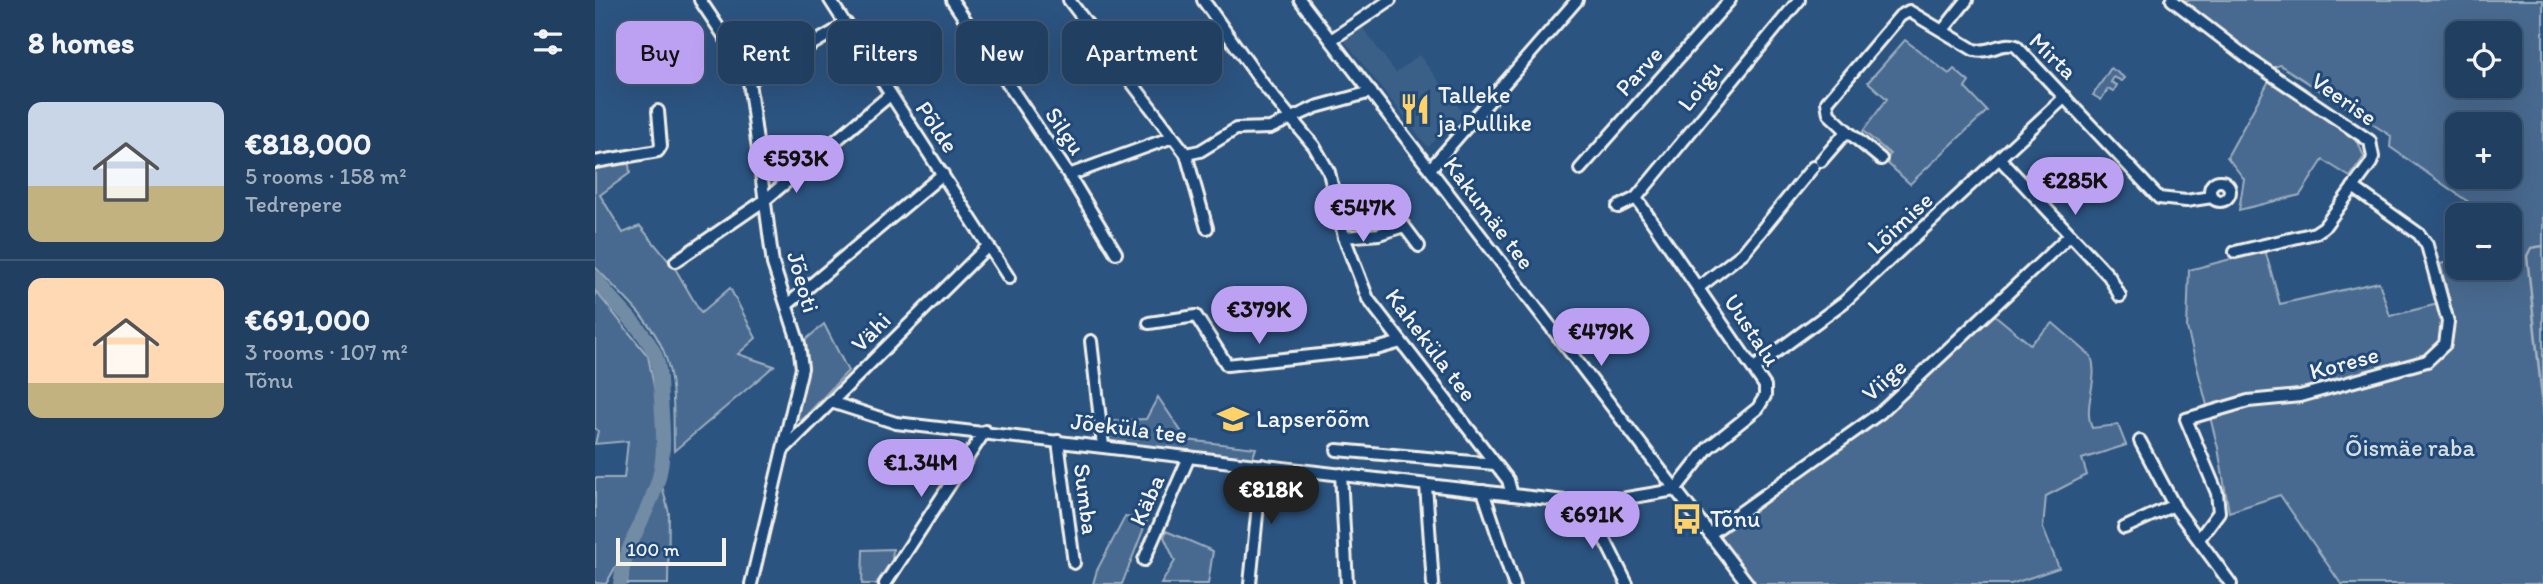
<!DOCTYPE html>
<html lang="en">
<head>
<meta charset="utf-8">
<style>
  body { margin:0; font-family:Itim,sans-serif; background:#2d4a6a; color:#f1f3f6; height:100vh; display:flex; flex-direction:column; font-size:26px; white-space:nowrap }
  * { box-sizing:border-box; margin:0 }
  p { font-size:23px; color:#a2afbd }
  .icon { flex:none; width:38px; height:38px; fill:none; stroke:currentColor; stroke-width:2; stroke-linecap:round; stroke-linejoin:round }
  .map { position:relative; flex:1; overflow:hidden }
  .drawer { display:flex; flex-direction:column; background:#213f61; width:595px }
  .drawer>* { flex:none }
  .top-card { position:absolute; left:21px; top:21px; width:665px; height:63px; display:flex; gap:14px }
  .tools { position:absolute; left:1850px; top:21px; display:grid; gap:14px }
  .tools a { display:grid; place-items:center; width:77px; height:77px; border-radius:14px; background:#213f61; box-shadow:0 7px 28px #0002,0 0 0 2px #3e5876; font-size:35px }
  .scale { position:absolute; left:21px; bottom:18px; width:110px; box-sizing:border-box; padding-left:7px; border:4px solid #f4f1e8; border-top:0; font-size:19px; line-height:24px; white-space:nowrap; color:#f4f1e8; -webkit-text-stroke:5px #1f4a7a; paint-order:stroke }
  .price { position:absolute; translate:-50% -60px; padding:0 16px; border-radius:24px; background:#bca0f2; color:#111; font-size:23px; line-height:46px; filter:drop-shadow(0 2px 4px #0008) }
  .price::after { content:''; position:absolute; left:50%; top:42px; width:21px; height:16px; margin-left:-10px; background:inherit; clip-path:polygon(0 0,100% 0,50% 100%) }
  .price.on { background:#222; color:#fff }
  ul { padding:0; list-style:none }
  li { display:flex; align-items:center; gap:21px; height:175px; padding:0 28px }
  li+li { border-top:2px solid #3e5876 }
  li span { display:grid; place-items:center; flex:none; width:196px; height:140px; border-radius:14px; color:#555 }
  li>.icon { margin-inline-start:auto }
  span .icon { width:84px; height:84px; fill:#fffc; stroke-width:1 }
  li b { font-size:30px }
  h2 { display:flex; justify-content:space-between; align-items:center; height:84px; padding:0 28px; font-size:30px }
  .pill { padding:0 24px; border-radius:14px; background:#213f61; box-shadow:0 7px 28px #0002,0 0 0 2px #3e5876; font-size:24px; line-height:63px }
  .pill.on { background:#bca0f2; color:#111 }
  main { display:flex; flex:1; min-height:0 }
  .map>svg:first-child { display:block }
  .built { fill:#3b6088 }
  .green { fill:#496b90; stroke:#9eaebc; stroke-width:2; fill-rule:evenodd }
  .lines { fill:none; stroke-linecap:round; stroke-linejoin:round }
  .stream { stroke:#a7b4c0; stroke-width:2.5 }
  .river { stroke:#738ca6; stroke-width:14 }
  .minor-casing { stroke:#f4f1e8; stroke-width:16 }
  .minor { stroke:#1f4a7a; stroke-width:10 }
  .labels { text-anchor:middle; stroke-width:6; stroke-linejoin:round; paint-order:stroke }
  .street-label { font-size:24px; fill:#f4f1e8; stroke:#1f4a7a }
  .poi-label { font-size:24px; fill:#f4f1e8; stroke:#1f4a7a; text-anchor:start }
  .park-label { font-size:24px; fill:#dadddb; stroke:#1f4a7a }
</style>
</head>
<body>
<main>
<section class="drawer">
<h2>8 homes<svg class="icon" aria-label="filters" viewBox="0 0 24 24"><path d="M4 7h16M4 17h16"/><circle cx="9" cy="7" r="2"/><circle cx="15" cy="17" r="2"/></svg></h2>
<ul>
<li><span style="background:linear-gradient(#c9d6e8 60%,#c2b280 0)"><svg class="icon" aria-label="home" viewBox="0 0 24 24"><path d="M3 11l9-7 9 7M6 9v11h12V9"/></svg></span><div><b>€818,000</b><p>5 rooms · 158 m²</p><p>Tedrepere</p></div></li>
<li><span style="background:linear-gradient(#ffd9b3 75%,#c2b280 0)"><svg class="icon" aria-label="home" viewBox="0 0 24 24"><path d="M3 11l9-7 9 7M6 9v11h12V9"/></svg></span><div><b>€691,000</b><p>3 rooms · 107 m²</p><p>Tõnu</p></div></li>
</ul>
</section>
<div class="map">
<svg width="1948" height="584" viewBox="0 0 1948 584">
  <rect width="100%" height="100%" fill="#2c5481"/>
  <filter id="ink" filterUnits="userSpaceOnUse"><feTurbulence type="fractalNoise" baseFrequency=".0143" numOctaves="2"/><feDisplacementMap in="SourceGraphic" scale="14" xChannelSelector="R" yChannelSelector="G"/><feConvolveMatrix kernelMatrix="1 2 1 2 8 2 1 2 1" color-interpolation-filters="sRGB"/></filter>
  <g filter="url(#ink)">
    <polygon class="built" points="767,27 801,73 824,55 869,114 833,147 749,40"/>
    <g class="green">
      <path d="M 1590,0 L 1948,0 L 1948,584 L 1746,584 L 1685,495 L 1634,512 L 1623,448 L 1592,328 L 1594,270 L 1670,250 L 1685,304 L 1784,282 L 1795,316 L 1855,301 L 1845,264 L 1862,260 L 1862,268 L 1914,268 L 1915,245 L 1922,243 L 1922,236 L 1915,231 L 1914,215 L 1892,215 L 1795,147 L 1796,136 L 1685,65 L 1677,68 L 1604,18 L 1588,3 ZM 1862,33 L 1914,33 L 1914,86 L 1862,86 ZM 1862,124 L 1914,124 L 1914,177 L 1862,177 Z"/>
      <polygon points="1310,40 1354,74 1359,69 1374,82 1370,88 1392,111 1315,184 1291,162 1295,154 1268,131 1292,99 1273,82"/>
      <polygon points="1516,68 1530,78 1527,81 1519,77 1516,82 1522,85 1519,91 1513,89 1506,100 1498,95"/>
      <polygon points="1675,79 1763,142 1769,157 1755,177 1728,160 1705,195 1644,210 1649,179 1632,157"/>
      <path d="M 34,164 L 35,173 L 5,195 L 28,233 L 45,226 L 81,270 L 106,313 L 135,288 L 161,338 L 143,354 L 179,366 L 79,451 C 78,419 81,383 69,352 C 57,320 23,292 0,267 L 0,168 Z"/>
      <polygon points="0,290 53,356 73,456 67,486 74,513 73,584 32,584 34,561 25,559 11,584 0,583 0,478 29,478 33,441 0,444 3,431 0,428"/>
      <path d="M 1396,312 L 1435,344 L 1458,323 L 1496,356 C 1505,380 1487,405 1497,428 L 1523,425 L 1531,445 L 1487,459 L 1492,475 L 1451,496 L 1448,528 L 1464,568 L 1416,584 L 1161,584 L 1121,533 L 1265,432 Z"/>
      <polygon points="229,324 253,371 207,420 201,419 209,382 208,342"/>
      <polygon points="563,397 592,440 661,448 657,460 512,442 507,417 513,421 551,419"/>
      <polygon points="530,517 552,520 527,584 498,584 502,570"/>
      <polygon points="571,531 618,551 613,584 566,584 580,561 569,537"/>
      <polygon points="298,549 297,560 281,584 267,584 268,550"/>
    </g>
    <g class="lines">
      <polyline class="stream" points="1948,246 1936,248 1932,256 1948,407"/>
      <path class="river" d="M 0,277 C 17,304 44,322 59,352 C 66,366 65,384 66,399 C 68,427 71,457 62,484 C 50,520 30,544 25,584"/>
      <defs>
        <g id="minor">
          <polyline points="105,0 145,60 154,81 178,264 204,344 207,368 156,584"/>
          <polyline points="235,0 414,278"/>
          <polyline points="357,0 474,175 521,253"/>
          <polyline points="474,0 591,154 612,228"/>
          <polyline points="608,0 668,84 719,146 734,172 749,237 773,299 913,480 917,495"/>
          <polyline points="705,0 1153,584"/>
          <polyline points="1577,0 1658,62 1775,141 1778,157 1776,163 1729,227 1720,233 1640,252"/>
          <polyline points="1348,30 1372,0"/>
          <polyline points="736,40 795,0"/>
          <polyline points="154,81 252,24"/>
          <polyline points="1252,131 1286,159"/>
          <polyline points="591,154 605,151 641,129 675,128 721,107 776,92"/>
          <polyline points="1405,159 1514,276 1525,296"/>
          <path d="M 1226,161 L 1252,131 L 1234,114 L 1232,102 L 1305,16 L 1314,11 L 1379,50 C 1395,54 1405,41 1421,46 L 1564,198 L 1591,201 L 1617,197"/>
          <polyline points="0,162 63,151 66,146 63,111"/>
          <polyline points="835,169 982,0"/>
          <polyline points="985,169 1135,0"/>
          <polyline points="474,175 575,138"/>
          <circle cx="1625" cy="191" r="10"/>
          <polyline points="1023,207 1041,198 1204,0"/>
          <polyline points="749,237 784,234 809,226 824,246"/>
          <polyline points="81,261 170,200 295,95"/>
          <polyline points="1103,288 1148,253 1218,167"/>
          <polyline points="192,305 348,174"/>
          <polyline points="554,323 601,316 632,365 781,349 806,342"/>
          <polyline points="496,341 508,446"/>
          <polyline points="1159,368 1249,302 1470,97"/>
          <polyline points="236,402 301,423 996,504 1080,490 1113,448 1163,408 1170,396 1170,386 1041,198"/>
          <polyline points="463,441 479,563"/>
          <polyline points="1545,441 1581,509 1636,584"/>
          <polyline points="189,449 393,246"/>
          <polyline points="742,450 900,464"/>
          <polyline points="746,474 752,584"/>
          <polyline points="831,485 838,584"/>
          <polyline points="888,491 919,584"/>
          <polyline points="996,504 999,518 1032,584"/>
          <polyline points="1529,528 1579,505"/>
          <polyline points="1115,534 1285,413 1475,235"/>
          <polyline points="1604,539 1624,512 1622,493 1591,419 1653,401 1705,396 1832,361 1850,344 1853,322 1832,245 1824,234 1758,187"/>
          <polyline points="549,560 594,457"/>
          <polyline points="290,584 390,431"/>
          <polyline points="655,584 667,465"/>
        </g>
      </defs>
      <use href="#minor" class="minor-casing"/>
      <use href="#minor" class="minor"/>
    </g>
  </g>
  <defs>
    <symbol id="restaurant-bare" viewBox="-9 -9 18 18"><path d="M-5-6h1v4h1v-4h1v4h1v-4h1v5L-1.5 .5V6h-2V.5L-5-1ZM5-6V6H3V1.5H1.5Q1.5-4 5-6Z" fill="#ffd166" stroke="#1f4a7a" stroke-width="2.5" paint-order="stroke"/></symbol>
    <symbol id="school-bare" viewBox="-9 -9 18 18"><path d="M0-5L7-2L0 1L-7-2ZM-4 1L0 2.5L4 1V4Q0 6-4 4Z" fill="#ffd166" stroke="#1f4a7a" stroke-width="2.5" paint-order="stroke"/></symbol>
    <symbol id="bus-bare" viewBox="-9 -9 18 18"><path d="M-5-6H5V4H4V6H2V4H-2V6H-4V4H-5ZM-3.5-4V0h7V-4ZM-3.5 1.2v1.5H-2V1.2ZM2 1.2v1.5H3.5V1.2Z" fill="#ffd166" stroke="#1f4a7a" stroke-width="2.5" paint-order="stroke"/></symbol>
  </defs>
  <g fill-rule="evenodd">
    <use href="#restaurant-bare" x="798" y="87" width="44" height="44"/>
    <use href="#school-bare" x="616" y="397" width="44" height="44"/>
    <use href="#bus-bare" x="1070" y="497" width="44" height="44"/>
  </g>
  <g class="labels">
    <g class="street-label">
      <text transform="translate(1458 56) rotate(44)" y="8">Mirta</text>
      <text transform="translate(1044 71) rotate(-48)" y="8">Parve</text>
      <text transform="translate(1105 86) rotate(-52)" y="8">Loigu</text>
      <text transform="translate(1749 99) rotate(35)" y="8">Veerise</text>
      <text transform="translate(342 127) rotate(56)" y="8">Põlde</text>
      <text transform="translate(470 131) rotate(56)" y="8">Silgu</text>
      <text transform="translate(894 213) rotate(53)" y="8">Kakumäe tee</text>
      <text transform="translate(1305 223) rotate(-43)" y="8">Lõimise</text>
      <text transform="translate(208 282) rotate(74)" y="8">Jõeoti</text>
      <text transform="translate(1157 330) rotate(56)" y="8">Uustalu</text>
      <text transform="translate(276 332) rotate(-45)" y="8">Vähi</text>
      <text transform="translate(836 345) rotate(53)" y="8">Kaheküla tee</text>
      <text transform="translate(1749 363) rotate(-15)" y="8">Korese</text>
      <text transform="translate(1289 380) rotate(-42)" y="8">Viige</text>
      <text transform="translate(534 428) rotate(7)" y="8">Jõeküla tee</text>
      <text transform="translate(491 499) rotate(83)" y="8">Sumba</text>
      <text transform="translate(552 500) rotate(-66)" y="8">Käba</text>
    </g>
    <g class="poi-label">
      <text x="843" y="103">Talleke<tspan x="843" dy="28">ja Pullike</tspan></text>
      <text x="661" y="427">Lapserõõm</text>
      <text x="1115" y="527">Tõnu</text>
    </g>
    <g class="park-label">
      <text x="1815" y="456">Õismäe raba</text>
    </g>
  </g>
</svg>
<div class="tools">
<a><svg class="icon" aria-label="locate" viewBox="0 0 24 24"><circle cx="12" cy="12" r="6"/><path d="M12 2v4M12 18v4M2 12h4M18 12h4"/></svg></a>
<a>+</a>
<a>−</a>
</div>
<div class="scale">100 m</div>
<b class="price" style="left:201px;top:195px">€593K</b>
<b class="price" style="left:1480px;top:217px">€285K</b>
<b class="price" style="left:768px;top:244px">€547K</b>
<b class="price" style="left:664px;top:346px">€379K</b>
<b class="price" style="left:1006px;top:368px">€479K</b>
<b class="price" style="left:326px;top:499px">€1.34M</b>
<b class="price on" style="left:676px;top:526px">€818K</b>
<b class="price" style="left:997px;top:551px">€691K</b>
<div class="top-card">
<a class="pill on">Buy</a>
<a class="pill">Rent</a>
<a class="pill">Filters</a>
<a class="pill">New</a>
<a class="pill">Apartment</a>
</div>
</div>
</main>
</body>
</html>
